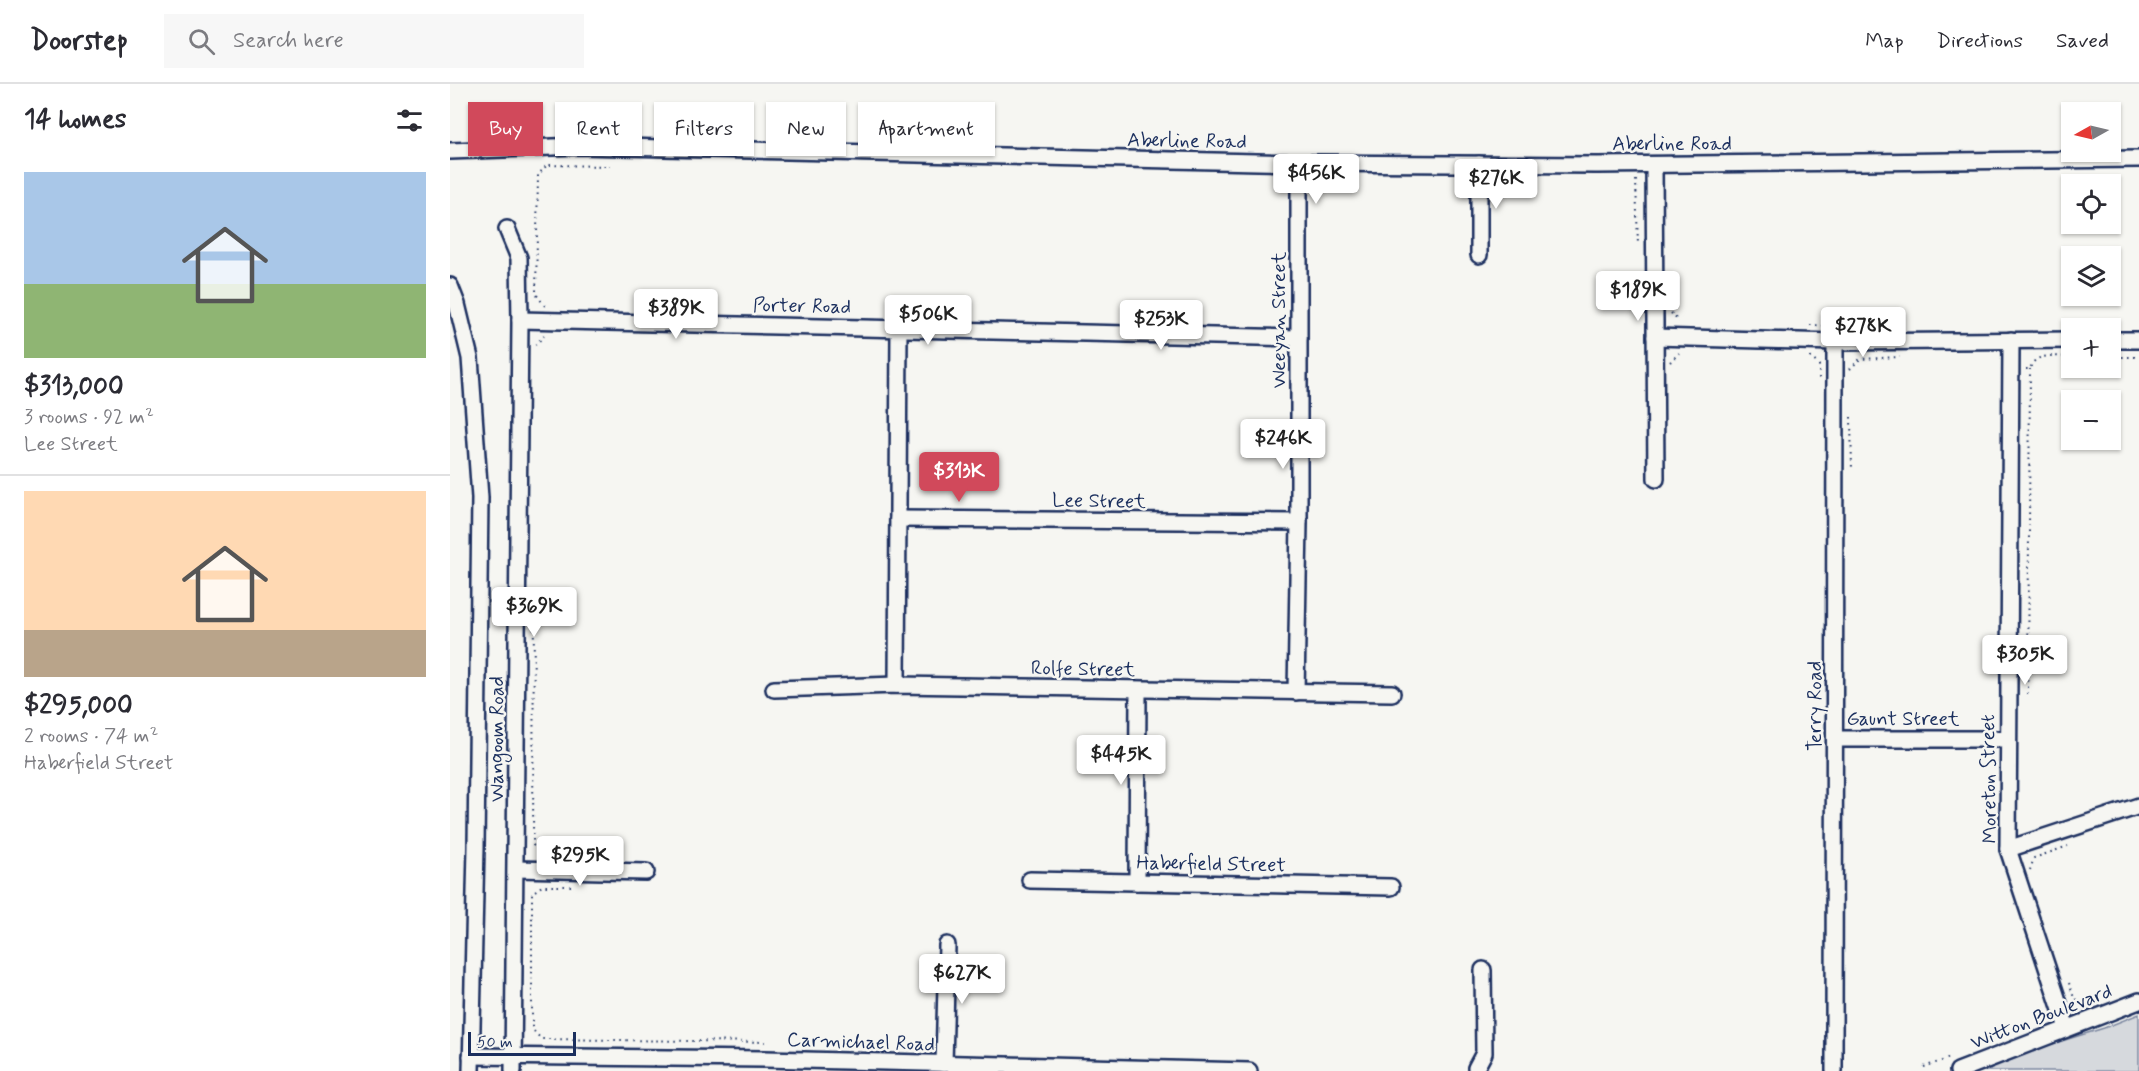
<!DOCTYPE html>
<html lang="en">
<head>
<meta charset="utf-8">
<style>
  body { margin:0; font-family:Mynerve,sans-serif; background:#f7f7f7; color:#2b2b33; height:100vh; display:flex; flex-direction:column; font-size:22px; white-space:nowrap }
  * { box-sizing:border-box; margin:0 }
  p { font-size:20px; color:#7c7c81 }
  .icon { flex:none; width:33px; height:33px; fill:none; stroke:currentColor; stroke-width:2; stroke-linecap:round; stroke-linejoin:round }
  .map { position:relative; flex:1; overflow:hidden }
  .sheet { display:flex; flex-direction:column; background:#fff; width:450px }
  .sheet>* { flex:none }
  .top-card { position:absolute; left:18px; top:18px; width:570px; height:54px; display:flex; gap:12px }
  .needle { width:39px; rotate:262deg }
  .controls { position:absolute; left:1611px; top:18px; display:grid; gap:12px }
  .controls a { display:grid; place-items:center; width:60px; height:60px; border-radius:0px; background:#fff; box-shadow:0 2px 4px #0004; font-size:30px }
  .scale { position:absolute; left:18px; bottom:15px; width:108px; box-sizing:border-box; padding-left:6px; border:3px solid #1b2f5e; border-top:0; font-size:16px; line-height:21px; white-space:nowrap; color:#1b2f5e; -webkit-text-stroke:4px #f6f6f2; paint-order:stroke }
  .price { position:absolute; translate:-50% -51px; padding:0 14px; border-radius:6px; background:#fff; color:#222; font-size:20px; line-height:39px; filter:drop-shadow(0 2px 3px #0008) }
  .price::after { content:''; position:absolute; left:50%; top:36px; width:18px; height:14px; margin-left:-9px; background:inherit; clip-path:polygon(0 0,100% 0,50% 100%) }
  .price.selected { background:#d1495b; color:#fff }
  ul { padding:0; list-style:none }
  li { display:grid; align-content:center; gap:12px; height:318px; padding:0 24px }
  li+li { border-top:2px solid #e1e1e2 }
  li span { display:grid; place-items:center; height:186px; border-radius:0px; color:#555 }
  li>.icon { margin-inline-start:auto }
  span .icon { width:108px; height:108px; fill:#fffc; stroke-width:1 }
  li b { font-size:26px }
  h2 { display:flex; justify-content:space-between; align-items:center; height:72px; padding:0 24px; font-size:26px }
  .tag { padding:0 21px; border-radius:0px; background:#fff; box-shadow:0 2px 4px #0004; font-size:21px; line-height:54px }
  .tag.selected { background:#d1495b; color:#fff }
  header { display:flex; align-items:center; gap:36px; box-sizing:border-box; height:84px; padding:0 30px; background:#fff; border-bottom:2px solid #e1e1e2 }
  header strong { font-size:28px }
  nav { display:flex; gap:33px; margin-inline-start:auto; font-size:21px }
  .search { width:420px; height:54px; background:#f7f7f7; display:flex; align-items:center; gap:15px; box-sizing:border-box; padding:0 21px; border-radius:0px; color:#7c7c81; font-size:22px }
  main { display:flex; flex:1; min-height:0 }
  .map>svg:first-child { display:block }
  .green { fill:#d6d9dd; stroke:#78849e; stroke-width:1.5 }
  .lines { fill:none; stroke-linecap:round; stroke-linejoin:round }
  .minor-casing { stroke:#1b2f5e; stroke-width:20 }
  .path { stroke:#1b2f5e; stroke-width:2; stroke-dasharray:1.5 4.5; stroke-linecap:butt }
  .minor { stroke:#f6f6f2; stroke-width:15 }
  .labels { text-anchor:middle; stroke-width:5; stroke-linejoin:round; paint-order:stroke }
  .street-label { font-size:20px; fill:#1b2f5e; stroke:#f6f6f2 }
</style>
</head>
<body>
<header>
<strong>Doorstep</strong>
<div class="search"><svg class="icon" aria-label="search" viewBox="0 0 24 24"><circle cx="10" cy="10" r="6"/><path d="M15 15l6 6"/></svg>Search here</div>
<nav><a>Map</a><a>Directions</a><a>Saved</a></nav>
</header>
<main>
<section class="sheet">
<h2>14 homes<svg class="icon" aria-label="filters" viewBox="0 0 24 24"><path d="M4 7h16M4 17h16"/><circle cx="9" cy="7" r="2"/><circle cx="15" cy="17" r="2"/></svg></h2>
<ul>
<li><span style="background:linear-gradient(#a9c7e8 60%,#8fb573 0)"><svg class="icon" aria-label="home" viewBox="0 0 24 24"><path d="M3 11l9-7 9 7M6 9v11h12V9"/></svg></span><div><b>$313,000</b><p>3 rooms · 92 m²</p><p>Lee Street</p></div></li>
<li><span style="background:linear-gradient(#ffd9b3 75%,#b9a48a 0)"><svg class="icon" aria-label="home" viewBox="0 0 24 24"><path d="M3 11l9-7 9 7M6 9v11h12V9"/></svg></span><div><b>$295,000</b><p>2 rooms · 74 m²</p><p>Haberfield Street</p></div></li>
</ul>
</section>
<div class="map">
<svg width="1689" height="987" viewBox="0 0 1689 987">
  <rect width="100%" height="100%" fill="#f6f6f2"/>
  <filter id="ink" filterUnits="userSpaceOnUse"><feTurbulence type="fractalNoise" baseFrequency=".0167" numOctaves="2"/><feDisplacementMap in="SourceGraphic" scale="12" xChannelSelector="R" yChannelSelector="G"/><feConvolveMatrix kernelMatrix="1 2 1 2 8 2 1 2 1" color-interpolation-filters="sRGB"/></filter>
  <g filter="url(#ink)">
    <polygon class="green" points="1689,930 1689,987 1514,987 1654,944"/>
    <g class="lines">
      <defs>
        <g id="minor">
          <polyline points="0,67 129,62 849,79 1147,81 1689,75"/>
          <polyline points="1204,81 1206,395"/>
          <polyline points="57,145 69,174 70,236 63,987"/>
          <polyline points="1029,171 1029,80"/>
          <polyline points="0,202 7,220 20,274 30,414 26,763 21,987"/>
          <polyline points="70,236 849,254"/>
          <polyline points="1205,253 1385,258 1622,256"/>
          <polyline points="1561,256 1558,765 1617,944"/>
          <polyline points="1660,256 1689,256"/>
          <polyline points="448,435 849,438"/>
          <polyline points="447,601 449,244"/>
          <polyline points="324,605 447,601 942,609"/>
          <polyline points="846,608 849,438 849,79"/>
          <polyline points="1385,655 1558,655"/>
          <polyline points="1558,765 1689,722"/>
          <polyline points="66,785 196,788"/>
          <polyline points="580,796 941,803"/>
          <polyline points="687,798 688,606"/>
          <polyline points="21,972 315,975 799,987"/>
          <polyline points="494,980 497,861"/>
          <polyline points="1026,984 1034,969 1033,886"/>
          <polyline points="1384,987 1385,258"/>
          <polyline points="1508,987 1689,917"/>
        </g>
      </defs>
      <use href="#minor" class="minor-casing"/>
      <g class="path">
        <polyline points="1186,96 1188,162"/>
        <polyline points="95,222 86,210 88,91 97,81 160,82"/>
        <polyline points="1221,229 1229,238"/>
        <polyline points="1360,241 1403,242"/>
        <polyline points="1630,243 1652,243"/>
        <polyline points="85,261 94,252"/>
        <polyline points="1360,273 1369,281 1369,296"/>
        <polyline points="1660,273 1689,273"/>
        <polyline points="1220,278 1229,269"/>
        <polyline points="1400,285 1410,275 1450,273"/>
        <path d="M 1576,285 L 1580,285 C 1585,267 1607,273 1622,273"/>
        <polyline points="1401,333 1402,387"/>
        <polyline points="84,509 83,761 92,770"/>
        <polyline points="1578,610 1580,285"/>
        <polyline points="1580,786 1584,774 1618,762"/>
        <polyline points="121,802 92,802 82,809 82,945 91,955 318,958"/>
        <polyline points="1619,899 1624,914 1636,922"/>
        <polyline points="1474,983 1500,974"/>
      </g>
      <use href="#minor" class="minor"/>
    </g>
  </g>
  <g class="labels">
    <g class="street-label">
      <text transform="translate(737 56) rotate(1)" y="7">Aberline Road</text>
      <text x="1222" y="66">Aberline Road</text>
      <text transform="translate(352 221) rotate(1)" y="7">Porter Road</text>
      <text transform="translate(828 236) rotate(-90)" y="7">Weeyan Street</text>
      <text transform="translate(649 416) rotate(1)" y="7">Lee Street</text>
      <text transform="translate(633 584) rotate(1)" y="7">Rolfe Street</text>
      <text transform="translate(1364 622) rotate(-90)" y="7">Terry Road</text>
      <text x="1453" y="641">Gaunt Street</text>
      <text transform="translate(46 655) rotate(-90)" y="7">Wangoom Road</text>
      <text transform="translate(1538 695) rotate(-91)" y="7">Moreton Street</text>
      <text transform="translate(761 779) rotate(1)" y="7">Haberfield Street</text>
      <text transform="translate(1591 932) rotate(-21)" y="7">Witton Boulevard</text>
      <text transform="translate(411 957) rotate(2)" y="7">Carmichael Road</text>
    </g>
  </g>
</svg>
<div class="controls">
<a><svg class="needle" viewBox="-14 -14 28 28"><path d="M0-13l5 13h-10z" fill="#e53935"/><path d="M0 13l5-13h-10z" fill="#7c7c81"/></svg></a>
<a><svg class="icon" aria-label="locate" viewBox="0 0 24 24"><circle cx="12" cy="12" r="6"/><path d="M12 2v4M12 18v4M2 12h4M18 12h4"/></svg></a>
<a><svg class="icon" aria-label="layers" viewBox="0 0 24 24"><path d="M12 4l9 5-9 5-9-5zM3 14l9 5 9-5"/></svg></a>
<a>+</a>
<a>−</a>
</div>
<div class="scale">50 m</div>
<b class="price" style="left:866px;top:121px">$456K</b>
<b class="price" style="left:1046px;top:126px">$276K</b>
<b class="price" style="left:1188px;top:238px">$189K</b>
<b class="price" style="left:226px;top:256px">$389K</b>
<b class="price" style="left:478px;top:262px">$506K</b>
<b class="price" style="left:711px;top:267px">$253K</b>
<b class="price" style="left:1413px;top:274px">$278K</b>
<b class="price" style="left:833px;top:386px">$246K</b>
<b class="price selected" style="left:509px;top:419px">$313K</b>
<b class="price" style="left:84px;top:554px">$369K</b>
<b class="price" style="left:1575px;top:602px">$305K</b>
<b class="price" style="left:671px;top:702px">$445K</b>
<b class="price" style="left:130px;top:803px">$295K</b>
<b class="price" style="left:512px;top:921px">$627K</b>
<div class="top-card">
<a class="tag selected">Buy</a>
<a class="tag">Rent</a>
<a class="tag">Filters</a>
<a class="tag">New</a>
<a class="tag">Apartment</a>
</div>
</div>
</main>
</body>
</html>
